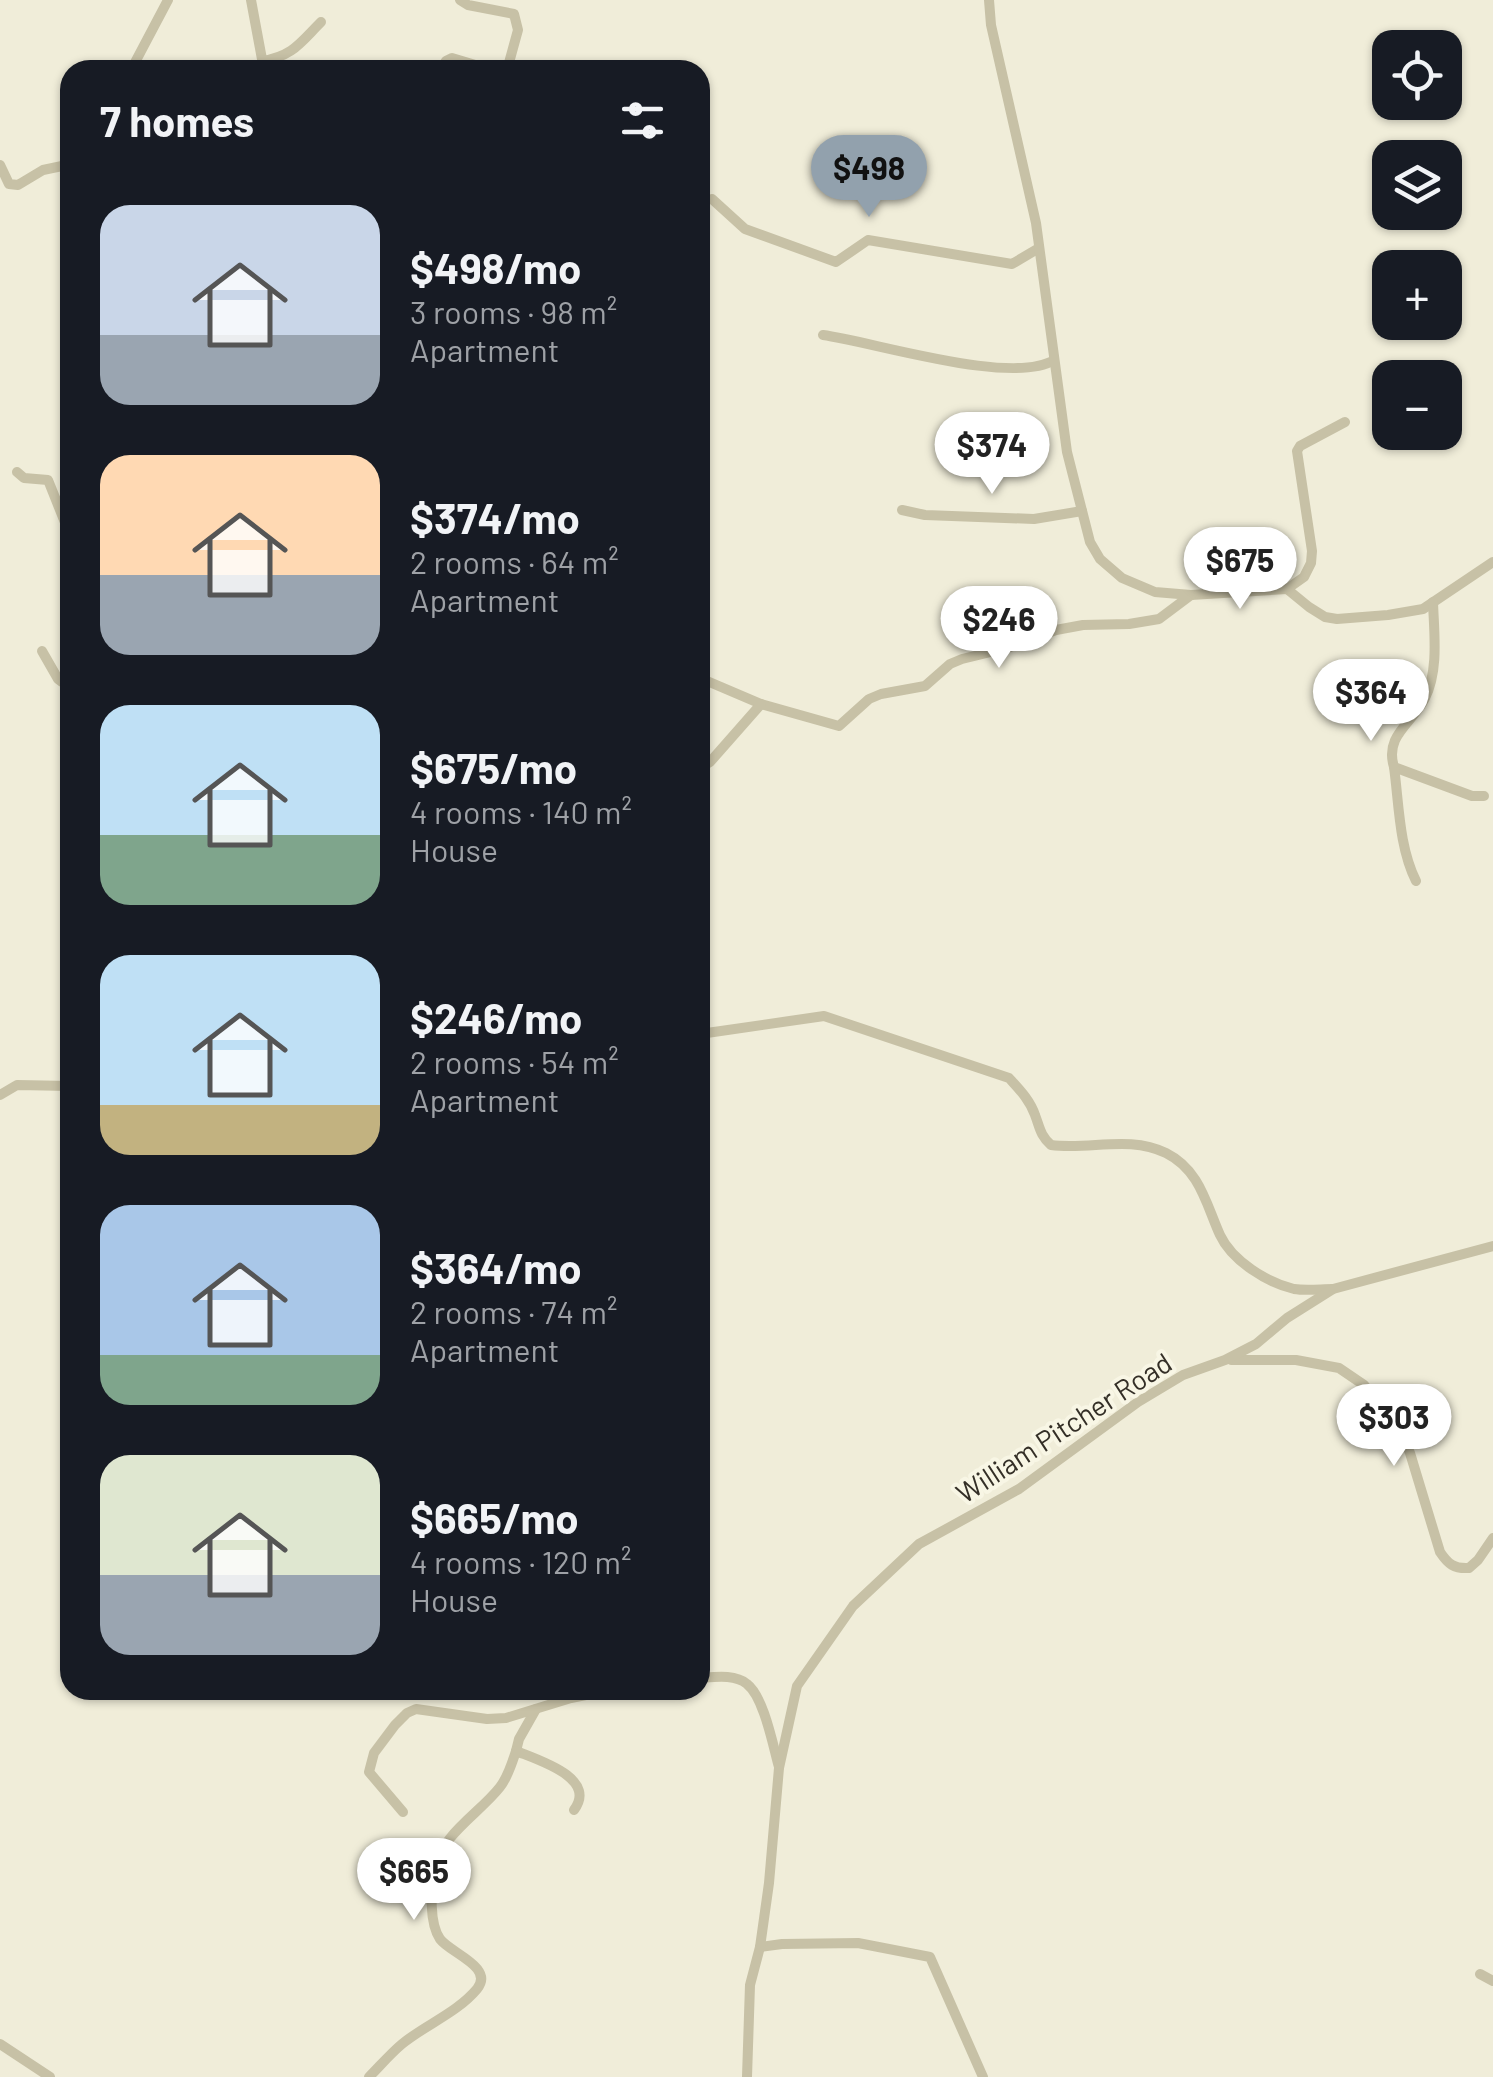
<!DOCTYPE html>
<html lang="en">
<head>
<meta charset="utf-8">
<style>
  body { margin:0; font-family:Barlow,sans-serif; background:#20242c; color:#f1f3f6; height:100vh; display:flex; flex-direction:column; font-size:38px; white-space:nowrap }
  * { box-sizing:border-box; margin:0 }
  p { font-size:32px; color:#9ea1a6 }
  .icon { flex:none; width:55px; height:55px; fill:none; stroke:currentColor; stroke-width:2; stroke-linecap:round; stroke-linejoin:round }
  .map { position:relative; flex:1; overflow:hidden }
  .sheet { position:absolute; left:60px; top:60px; width:650px; height:1640px; display:flex; flex-direction:column; background:#171b24; border-radius:30px; box-shadow:0 2px 8px #0004 }
  .sheet>* { flex:none }
  .controls { position:absolute; left:1372px; top:30px; display:grid; gap:20px }
  .controls a { display:grid; place-items:center; width:90px; height:90px; border-radius:20px; background:#171b24; box-shadow:0 2px 8px #0004; font-size:50px }
  .price { position:absolute; translate:-50% -85px; padding:0 22px; border-radius:35px; background:#fff; color:#222; font-size:32px; line-height:65px; filter:drop-shadow(0 2px 5px #0008) }
  .price::after { content:''; position:absolute; left:50%; top:60px; width:30px; height:22px; margin-left:-15px; background:inherit; clip-path:polygon(0 0,100% 0,50% 100%) }
  .price.selected { background:#92a1ad; color:#111 }
  ul { padding:0; list-style:none }
  li { display:flex; align-items:center; gap:30px; height:250px; padding:0 40px }
  li span { display:grid; place-items:center; flex:none; width:280px; height:200px; border-radius:30px; color:#555 }
  li>.icon { margin-inline-start:auto }
  span .icon { width:120px; height:120px; fill:#fffc; stroke-width:1 }
  li b { font-size:42px }
  h2 { display:flex; justify-content:space-between; align-items:center; height:120px; padding:0 40px; font-size:42px }
  .map>svg:first-child { display:block }
  .lines { fill:none; stroke-linecap:round; stroke-linejoin:round }
  .street { stroke:#c7c1a6; stroke-width:10 }
  .labels { text-anchor:middle; stroke-width:8; stroke-linejoin:round; paint-order:stroke }
  .street-label { font-size:28px; fill:#342f27; stroke:#f8f6e5 }
</style>
</head>
<body>
<div class="map">
<svg width="1493" height="2077" viewBox="0 0 1493 2077">
  <rect width="100%" height="100%" fill="#f0edd9"/>
  <g class="lines">
    <g class="street">
      <polyline points="251,0 264,70"/>
      <polyline points="460,0 468,5 514,14 518,30 507,70"/>
      <path d="M 262,61 C 293,56 300,43 321,22"/>
      <polyline points="131,70 168,0"/>
      <polyline points="440,70 446,61 452,58 492,70"/>
      <polyline points="0,165 9,184 18,185 43,170 62,166 70,156"/>
      <polyline points="712,199 745,229 836,262 868,240 1012,264 1039,248"/>
      <path d="M 823,335 C 874,342 1012,386 1054,360"/>
      <polyline points="17,472 24,478 48,480 70,535"/>
      <polyline points="902,510 925,515 1034,519 1082,511"/>
      <polyline points="1287,589 1309,607 1325,617 1337,619 1388,615 1423,609 1493,562"/>
      <polyline points="1191,595 1287,589 1304,577 1311,563 1312,551 1297,451 1300,446 1345,422"/>
      <path d="M 1433,602 C 1434,633 1439,670 1425,698 C 1413,723 1384,735 1394,767 L 1472,796 L 1484,796"/>
      <polyline points="42,651 58,679 62,682 70,682"/>
      <polyline points="700,678 761,704 839,726 869,699 881,694 925,686 950,664 962,659 1007,648 1056,630 1083,625 1129,624 1159,619 1191,595 1155,592 1122,578 1100,559 1090,542 1067,452 1036,223 991,25 989,0"/>
      <path d="M 1394,767 C 1399,804 1399,847 1416,881"/>
      <polyline points="700,768 710,762 761,704"/>
      <path d="M 700,1034 L 824,1016 L 1009,1078 C 1019,1089 1030,1100 1035,1115 C 1040,1128 1040,1135 1051,1145 C 1091,1150 1129,1135 1166,1153 C 1200,1170 1206,1204 1220,1235 C 1232,1261 1268,1283 1294,1289 C 1307,1291 1321,1289 1333,1289"/>
      <polyline points="0,1095 17,1085 70,1086"/>
      <path d="M 1231,1360 L 1296,1360 L 1339,1368 L 1364,1385 L 1398,1426 L 1410,1453 L 1440,1552 C 1448,1564 1454,1569 1469,1568 L 1478,1560 L 1493,1538"/>
      <path d="M 700,1678 C 715,1677 735,1674 747,1684 C 764,1697 773,1746 779,1767"/>
      <path d="M 536,1709 L 519,1739 L 516,1751 C 538,1760 598,1778 574,1810"/>
      <polyline points="403,1812 369,1772 374,1753 395,1725 407,1713 416,1709 487,1719 506,1718 571,1698 610,1690"/>
      <polyline points="760,1947 782,1944 858,1943 930,1957 983,2077"/>
      <polyline points="1480,1974 1493,1981"/>
      <polyline points="0,2044 50,2077"/>
      <path d="M 369,2077 C 380,2066 390,2054 402,2044 C 425,2025 457,2013 477,1989 C 495,1967 450,1953 440,1939 C 429,1923 431,1890 434,1871 C 441,1834 479,1814 500,1787 C 508,1777 512,1763 516,1751"/>
      <polyline points="747,2077 750,1985 760,1947 769,1883 779,1768 797,1686 853,1606 919,1544 1019,1489 1138,1402 1183,1375 1225,1360 1256,1344 1287,1318 1333,1289 1493,1246"/>
    </g>
  </g>
  <g class="labels">
    <g class="street-label">
      <text transform="translate(1064 1428) rotate(-33)" y="10">William Pitcher Road</text>
    </g>
  </g>
</svg>
<div class="controls">
<a><svg class="icon" aria-label="locate" viewBox="0 0 24 24"><circle cx="12" cy="12" r="6"/><path d="M12 2v4M12 18v4M2 12h4M18 12h4"/></svg></a>
<a><svg class="icon" aria-label="layers" viewBox="0 0 24 24"><path d="M12 4l9 5-9 5-9-5zM3 14l9 5 9-5"/></svg></a>
<a>+</a>
<a>−</a>
</div>
<b class="price selected" style="left:869px;top:220px">$498</b>
<b class="price" style="left:992px;top:497px">$374</b>
<b class="price" style="left:1240px;top:612px">$675</b>
<b class="price" style="left:999px;top:671px">$246</b>
<b class="price" style="left:1371px;top:744px">$364</b>
<b class="price" style="left:1394px;top:1469px">$303</b>
<b class="price" style="left:414px;top:1923px">$665</b>
<section class="sheet">
<h2>7 homes<svg class="icon" aria-label="filters" viewBox="0 0 24 24"><path d="M4 7h16M4 17h16"/><circle cx="9" cy="7" r="2"/><circle cx="15" cy="17" r="2"/></svg></h2>
<ul>
<li><span style="background:linear-gradient(#c9d6e8 65%,#9aa5b1 0)"><svg class="icon" aria-label="home" viewBox="0 0 24 24"><path d="M3 11l9-7 9 7M6 9v11h12V9"/></svg></span><div><b>$498/mo</b><p>3 rooms · 98 m²</p><p>Apartment</p></div></li>
<li><span style="background:linear-gradient(#ffd9b3 60%,#9aa5b1 0)"><svg class="icon" aria-label="home" viewBox="0 0 24 24"><path d="M3 11l9-7 9 7M6 9v11h12V9"/></svg></span><div><b>$374/mo</b><p>2 rooms · 64 m²</p><p>Apartment</p></div></li>
<li><span style="background:linear-gradient(#bfe0f5 65%,#7fa58c 0)"><svg class="icon" aria-label="home" viewBox="0 0 24 24"><path d="M3 11l9-7 9 7M6 9v11h12V9"/></svg></span><div><b>$675/mo</b><p>4 rooms · 140 m²</p><p>House</p></div></li>
<li><span style="background:linear-gradient(#bfe0f5 75%,#c2b280 0)"><svg class="icon" aria-label="home" viewBox="0 0 24 24"><path d="M3 11l9-7 9 7M6 9v11h12V9"/></svg></span><div><b>$246/mo</b><p>2 rooms · 54 m²</p><p>Apartment</p></div></li>
<li><span style="background:linear-gradient(#a9c7e8 75%,#7fa58c 0)"><svg class="icon" aria-label="home" viewBox="0 0 24 24"><path d="M3 11l9-7 9 7M6 9v11h12V9"/></svg></span><div><b>$364/mo</b><p>2 rooms · 74 m²</p><p>Apartment</p></div></li>
<li><span style="background:linear-gradient(#dfe7d0 60%,#9aa5b1 0)"><svg class="icon" aria-label="home" viewBox="0 0 24 24"><path d="M3 11l9-7 9 7M6 9v11h12V9"/></svg></span><div><b>$665/mo</b><p>4 rooms · 120 m²</p><p>House</p></div></li>
</ul>
</section>
</div>
</body>
</html>
